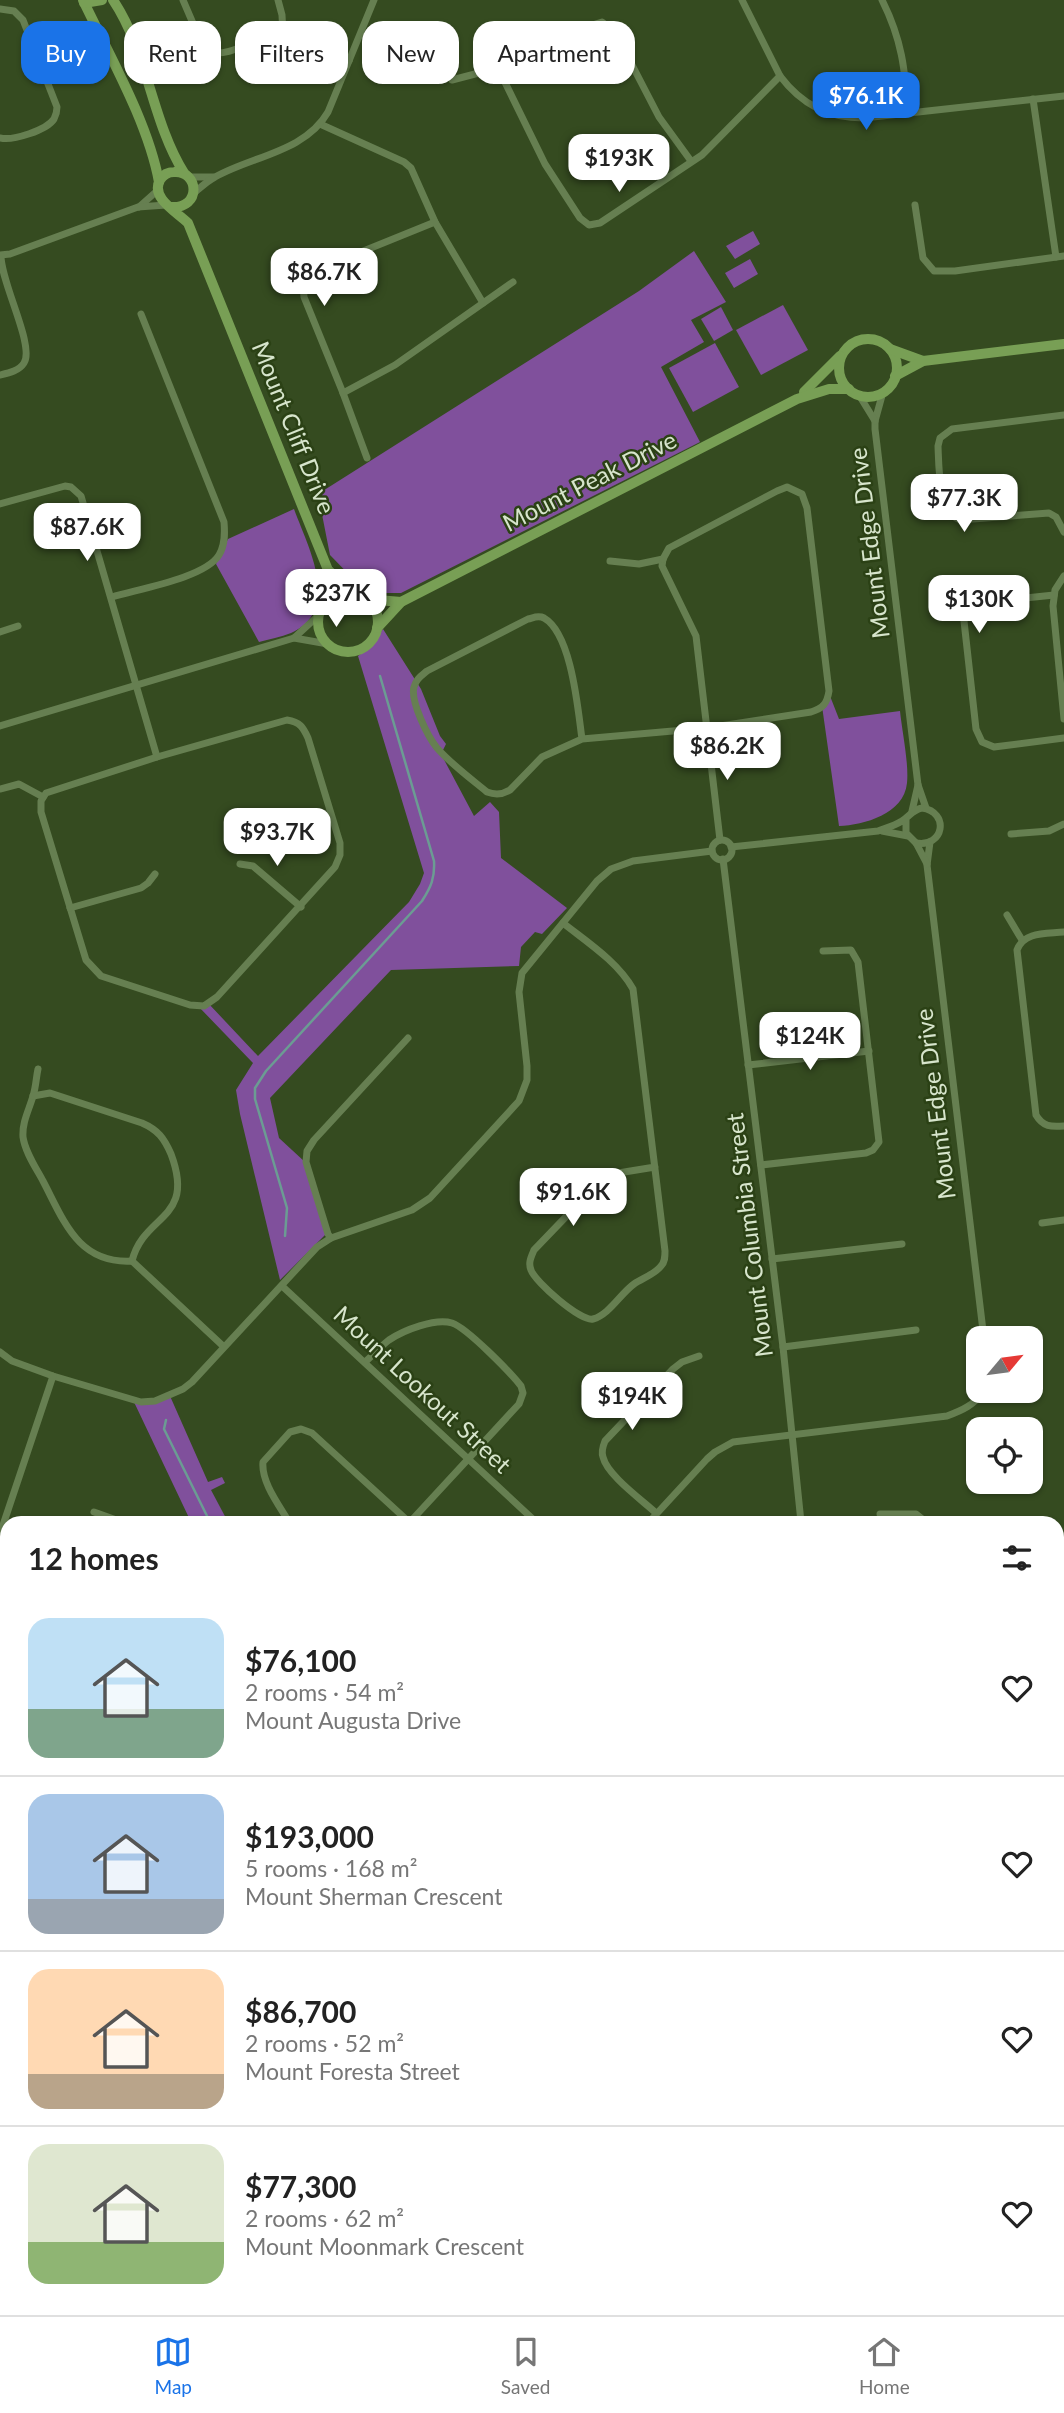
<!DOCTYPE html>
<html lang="en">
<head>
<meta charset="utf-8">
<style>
  body { margin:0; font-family:Lato,sans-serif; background:#f6f6f6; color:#222; height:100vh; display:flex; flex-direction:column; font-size:26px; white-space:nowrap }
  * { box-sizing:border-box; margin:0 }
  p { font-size:23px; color:#767676 }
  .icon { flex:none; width:38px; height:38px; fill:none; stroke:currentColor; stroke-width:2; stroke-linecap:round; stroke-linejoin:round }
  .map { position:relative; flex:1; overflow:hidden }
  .panel { position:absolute; left:0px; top:1516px; width:1064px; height:800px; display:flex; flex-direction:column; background:#fff; border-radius:21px 21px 0 0; box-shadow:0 2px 5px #0004 }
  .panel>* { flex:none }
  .guide { position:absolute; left:21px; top:21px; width:700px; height:63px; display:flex; gap:14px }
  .needle { width:46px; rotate:61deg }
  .fabs { position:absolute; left:966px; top:1326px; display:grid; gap:14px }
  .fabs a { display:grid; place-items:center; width:77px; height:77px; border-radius:14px; background:#fff; box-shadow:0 2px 5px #0004; font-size:35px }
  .price { position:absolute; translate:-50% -60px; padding:0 16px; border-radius:14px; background:#fff; color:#222; font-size:23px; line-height:46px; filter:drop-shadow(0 2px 4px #0008) }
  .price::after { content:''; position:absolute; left:50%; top:42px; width:21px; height:16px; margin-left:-10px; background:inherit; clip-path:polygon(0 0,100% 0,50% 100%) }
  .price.selected { background:#1a73e8; color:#fff }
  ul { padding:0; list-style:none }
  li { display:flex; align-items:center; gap:21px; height:175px; padding:0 28px }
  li+li { border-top:2px solid #e0e0e0 }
  li span { display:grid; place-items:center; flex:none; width:196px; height:140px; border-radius:21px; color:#555 }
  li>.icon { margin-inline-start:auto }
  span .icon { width:84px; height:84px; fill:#fffc; stroke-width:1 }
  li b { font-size:30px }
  h2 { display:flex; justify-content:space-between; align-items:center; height:84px; padding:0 28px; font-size:30px }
  .pill { padding:0 24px; border-radius:21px; background:#fff; box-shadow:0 2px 5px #0004; font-size:24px; line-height:63px }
  .pill.selected { background:#1a73e8; color:#fff }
  .tab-bar { display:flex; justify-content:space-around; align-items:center; height:98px; border-top:2px solid #e0e0e0; background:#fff; font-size:19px; color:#767676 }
  .tab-bar a { display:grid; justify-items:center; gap:4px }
  .tab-bar .selected { color:#1a73e8 }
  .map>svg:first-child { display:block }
  .green { fill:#80509c }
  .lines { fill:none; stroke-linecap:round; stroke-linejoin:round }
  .stream { stroke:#6b9c93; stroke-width:2.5 }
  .street { stroke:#667f51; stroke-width:7 }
  .secondary { stroke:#789f55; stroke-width:10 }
  .labels { text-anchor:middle; stroke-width:5; stroke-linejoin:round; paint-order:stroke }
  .street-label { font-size:24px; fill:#d7e5cc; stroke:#2b4115 }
</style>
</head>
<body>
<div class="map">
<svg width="1064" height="2315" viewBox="0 0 1064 2315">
  <rect width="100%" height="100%" fill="#354b20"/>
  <g class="green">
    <polygon points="753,231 760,244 735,259 726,246"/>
    <polygon points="694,251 726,302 691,320 704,342 661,367 700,442 401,593 371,593 361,587 330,555 318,494 639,291"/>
    <polygon points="750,259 758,274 734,288 725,273"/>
    <polygon points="783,305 808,350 761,375 736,330"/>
    <polygon points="721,307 733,330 714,341 701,319"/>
    <polygon points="715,343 739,387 693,412 669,368"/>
    <path d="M 294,509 C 307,545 343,610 291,633 C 281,637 269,639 259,642 L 216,564 L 228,539 Z"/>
    <polygon points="383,629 421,689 440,736 446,744 441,754 474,816 490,802 499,812 501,858 567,908 542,934 535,932 521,947 519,966 391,970 270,1098 279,1138 305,1162 327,1233 280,1280 240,1114 236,1090 253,1063 198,1006 208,1003 258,1056 409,902 420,884 424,873 358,656 369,648"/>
    <path d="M 830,696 L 839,719 L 900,711 C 902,731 909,763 907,783 C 904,814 864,825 839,826 L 822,706 Z"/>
    <polygon points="170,1396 208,1482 222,1477 225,1483 211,1490 228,1522 191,1522 134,1402"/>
  </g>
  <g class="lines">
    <g class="stream">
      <path d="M 285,1236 L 287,1208 L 255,1099 L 255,1088 L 266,1071 L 422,901 C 431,887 435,878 434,861 L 380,676"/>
      <polyline points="166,1420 164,1429 210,1522"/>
      <polyline points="1057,1875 1064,1872"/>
      <polyline points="582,2308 584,2315"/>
    </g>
    <g class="street">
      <path d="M 183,0 L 201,42 L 209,52 C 232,58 255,36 277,35 C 298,34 331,52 349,61"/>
      <polyline points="278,0 282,15 283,35"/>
      <path d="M 742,0 L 780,76 C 802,105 828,118 864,118 L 1064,96"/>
      <path d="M 882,0 C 902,40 905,69 908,113"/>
      <path d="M 0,9 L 14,11 L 23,20 L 57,107 C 57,111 56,115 54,119 C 47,130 13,141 0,138"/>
      <polyline points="498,68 545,164 580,218 589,225 600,223 702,155 780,76"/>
      <polyline points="452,80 498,68 583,28 602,22 615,32 659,117 691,161"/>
      <polyline points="1033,99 1056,257"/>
      <polyline points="320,124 404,162 411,168 435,222 483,303"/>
      <polyline points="189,177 213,177"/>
      <path d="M 193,194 C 200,188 207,181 215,177 C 252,156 305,152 328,112 L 374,0"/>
      <polyline points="915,205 923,258 934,271 955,271 1064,256"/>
      <polyline points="139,207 158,190"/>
      <polyline points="0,255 10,254 138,207 166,205"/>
      <path d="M 0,375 C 9,373 19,371 24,363 C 35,346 1,283 1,256"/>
      <polyline points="883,392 875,421 875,429 918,785 926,808"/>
      <polyline points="343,393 395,365 513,282"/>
      <polyline points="859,395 875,421"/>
      <path d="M 1064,415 L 952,429 L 940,438 L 938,446 C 939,467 938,512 960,520 L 1049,513 L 1056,517 L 1064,532"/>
      <polyline points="367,458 343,393 304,297 303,284 312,273 319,269 435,222"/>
      <polyline points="0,504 65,486 71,487 81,496 157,757"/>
      <polyline points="663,559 662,566 696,636 720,840"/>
      <polyline points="610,561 639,564 663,559"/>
      <polyline points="1064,576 1055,590 1053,606 1064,719"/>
      <polyline points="1054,595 988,602 969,610 964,621 976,729 982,742 994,747 1064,738"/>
      <path d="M 112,597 C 138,589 205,578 219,555 C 225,545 225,534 224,522 L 141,314"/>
      <polyline points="0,632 18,626"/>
      <polyline points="294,638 328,644"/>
      <path d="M 287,720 C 300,722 303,727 308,738 L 340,843 L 340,855 L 335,867 L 217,997 L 204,1006 L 190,1005 L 101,976 L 86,960 L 41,812 L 41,801 L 46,793 L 157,757 Z"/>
      <polyline points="0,726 294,638 319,615"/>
      <path d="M 582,739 C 578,711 572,634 544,618 C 538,615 533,618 528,619 L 427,671 C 421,676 416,679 414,687 C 410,701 428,737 437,748 C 451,764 470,778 487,792 C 495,795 502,795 510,790 L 542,757 L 582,739 L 707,728 L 811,712 C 823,708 827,704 829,691 L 807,508 L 802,494 L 787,487 L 777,491 L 669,548 L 663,559"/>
      <polyline points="0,789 19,784 43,797"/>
      <polyline points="912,811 918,785"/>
      <polyline points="882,831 908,836"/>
      <polyline points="1011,834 1049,831 1064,824"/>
      <circle cx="722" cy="850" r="10"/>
      <polyline points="930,842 927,865 984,1339"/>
      <polyline points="916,843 927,864"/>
      <path d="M 731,847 L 878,831 C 886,828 894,826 902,821 C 910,816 912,810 922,808 C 950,812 944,848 916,843 L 906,833 L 906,819"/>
      <polyline points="723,859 783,1347 801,1522"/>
      <polyline points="240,864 253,866 301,907"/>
      <polyline points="70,908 141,888 148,883 155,874"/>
      <polyline points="1007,915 1022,940"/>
      <path d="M 563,923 C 587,942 618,962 633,989 L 665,1251 C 665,1257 665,1262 661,1266 C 655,1274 643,1278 634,1284 C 621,1293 609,1315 593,1319 C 581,1322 535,1282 531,1270 C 528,1263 531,1257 534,1250 L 606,1175 L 655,1167"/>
      <path d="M 1064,932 C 1047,934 1024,931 1017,950 L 1036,1115 C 1043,1127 1051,1127 1064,1126"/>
      <polyline points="748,1065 869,1051"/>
      <path d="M 38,1069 C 36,1078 36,1087 33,1096 C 29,1110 22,1122 23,1137 C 25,1152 36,1168 43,1181 C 64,1221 78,1264 132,1261 L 223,1346"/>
      <path d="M 33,1096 L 50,1093 L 142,1123 C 158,1130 164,1138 171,1154 C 196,1221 144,1213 132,1261"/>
      <polyline points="761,1165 866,1153 873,1150 879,1142 858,962 851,950 823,951"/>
      <polyline points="1042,1223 1064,1220"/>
      <polyline points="331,1238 328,1234 306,1162 307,1151 314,1140 408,1038"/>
      <polyline points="772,1259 902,1244"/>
      <polyline points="282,1286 536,1522"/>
      <polyline points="783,1347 916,1330"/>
      <polyline points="0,1352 12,1361 53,1376 141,1402 155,1401 183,1389 192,1382 317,1247 331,1238 412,1210 430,1198 519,1101 527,1080 527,1066 519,992 522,973 597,881 611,869 633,861 712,851"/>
      <path d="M 365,1362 C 373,1355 381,1346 389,1340 C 404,1330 435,1318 452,1323 C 467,1328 510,1372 521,1386 L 523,1393 L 519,1404 L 410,1522"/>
      <polyline points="94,1512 122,1522"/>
      <path d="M 656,1513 C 642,1500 607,1475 603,1457 C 601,1452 603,1446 605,1441 L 673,1369 L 682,1362 L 699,1356"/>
      <polyline points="880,1514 916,1514 926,1522"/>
      <path d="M 289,1522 C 279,1505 261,1482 263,1462 L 290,1432 L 301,1429 L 312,1433 L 409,1522"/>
      <path d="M 649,1522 L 707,1459 L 715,1452 L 733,1442 L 947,1416 C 963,1410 974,1405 984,1391"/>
      <polyline points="0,1534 53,1376"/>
      <polyline points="0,1578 7,1580"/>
      <polyline points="0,1814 7,1818"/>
      <polyline points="0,1908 7,1913"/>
      <polyline points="1057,2170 1064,2182"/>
      <polyline points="1057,2260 1064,2256"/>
      <polyline points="963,2315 974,2308"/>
    </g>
    <g class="secondary">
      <path d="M 83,0 C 109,55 148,122 159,182"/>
      <path d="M 113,0 C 148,52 151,120 184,173"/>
      <polyline points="84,3 102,0"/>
      <path d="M 171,207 C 202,209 199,170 174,172 C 168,172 163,175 160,180 C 150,198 177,212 188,223 L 328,570 L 353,593"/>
      <circle cx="868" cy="368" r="29"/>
      <polyline points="890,349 923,361"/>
      <polyline points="895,376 923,361 1064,344"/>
      <polyline points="804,392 840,356"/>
      <circle cx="348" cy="622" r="30"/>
      <polyline points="366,599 401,602"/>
      <polyline points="326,602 328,570"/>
      <polyline points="377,628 401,602 797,399 829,389 849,389"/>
    </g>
  </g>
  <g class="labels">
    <g class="street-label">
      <text transform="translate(293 428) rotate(68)" y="8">Mount Cliff Drive</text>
      <text transform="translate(590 482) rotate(-27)" y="8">Mount Peak Drive</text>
      <text transform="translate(870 543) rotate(-97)" y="8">Mount Edge Drive</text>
      <text transform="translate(936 1104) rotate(-97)" y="8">Mount Edge Drive</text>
      <text transform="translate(750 1235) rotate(-97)" y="8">Mount Columbia Street</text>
      <text transform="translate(422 1390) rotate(43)" y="8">Mount Lookout Street</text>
    </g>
  </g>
</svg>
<div class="fabs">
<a><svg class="needle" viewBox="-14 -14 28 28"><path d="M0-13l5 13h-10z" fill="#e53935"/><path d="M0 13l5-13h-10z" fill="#767676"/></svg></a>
<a><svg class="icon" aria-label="locate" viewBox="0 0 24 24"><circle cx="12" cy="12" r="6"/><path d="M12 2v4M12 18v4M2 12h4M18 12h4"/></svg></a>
</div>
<b class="price selected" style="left:866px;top:132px">$76.1K</b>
<b class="price" style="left:619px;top:194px">$193K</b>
<b class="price" style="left:324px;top:308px">$86.7K</b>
<b class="price" style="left:964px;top:534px">$77.3K</b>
<b class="price" style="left:87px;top:563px">$87.6K</b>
<b class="price" style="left:336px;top:629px">$237K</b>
<b class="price" style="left:979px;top:635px">$130K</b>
<b class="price" style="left:727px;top:782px">$86.2K</b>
<b class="price" style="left:277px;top:868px">$93.7K</b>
<b class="price" style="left:810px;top:1072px">$124K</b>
<b class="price" style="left:573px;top:1228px">$91.6K</b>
<b class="price" style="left:632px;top:1432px">$194K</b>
<div class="guide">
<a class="pill selected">Buy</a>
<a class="pill">Rent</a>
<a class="pill">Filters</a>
<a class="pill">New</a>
<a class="pill">Apartment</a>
</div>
<section class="panel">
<h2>12 homes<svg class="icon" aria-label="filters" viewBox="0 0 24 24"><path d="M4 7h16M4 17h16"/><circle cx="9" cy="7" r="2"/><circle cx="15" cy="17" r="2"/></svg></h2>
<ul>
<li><span style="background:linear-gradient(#bfe0f5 65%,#7fa58c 0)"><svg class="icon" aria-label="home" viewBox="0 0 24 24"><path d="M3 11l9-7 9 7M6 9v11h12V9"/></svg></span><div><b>$76,100</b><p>2 rooms · 54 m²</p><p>Mount Augusta Drive</p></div><svg class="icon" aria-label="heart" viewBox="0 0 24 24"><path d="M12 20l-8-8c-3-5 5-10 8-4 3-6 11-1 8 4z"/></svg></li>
<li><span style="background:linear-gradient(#a9c7e8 75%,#9aa5b1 0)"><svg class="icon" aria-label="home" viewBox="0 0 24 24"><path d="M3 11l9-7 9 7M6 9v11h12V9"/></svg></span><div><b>$193,000</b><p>5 rooms · 168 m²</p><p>Mount Sherman Crescent</p></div><svg class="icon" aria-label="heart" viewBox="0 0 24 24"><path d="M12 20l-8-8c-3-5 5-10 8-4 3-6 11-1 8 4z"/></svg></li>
<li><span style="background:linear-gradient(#ffd9b3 75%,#b9a48a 0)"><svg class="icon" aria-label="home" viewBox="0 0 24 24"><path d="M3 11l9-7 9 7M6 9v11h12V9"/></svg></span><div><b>$86,700</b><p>2 rooms · 52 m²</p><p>Mount Foresta Street</p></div><svg class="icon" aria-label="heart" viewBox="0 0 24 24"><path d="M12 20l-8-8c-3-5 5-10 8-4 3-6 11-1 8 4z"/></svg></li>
<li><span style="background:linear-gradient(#dfe7d0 70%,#8fb573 0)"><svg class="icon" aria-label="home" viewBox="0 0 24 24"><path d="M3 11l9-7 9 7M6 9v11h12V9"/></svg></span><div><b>$77,300</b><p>2 rooms · 62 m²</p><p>Mount Moonmark Crescent</p></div><svg class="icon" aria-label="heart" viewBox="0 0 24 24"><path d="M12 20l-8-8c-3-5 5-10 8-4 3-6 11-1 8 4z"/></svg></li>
</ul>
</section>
</div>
<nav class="tab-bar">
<a class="selected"><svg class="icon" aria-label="map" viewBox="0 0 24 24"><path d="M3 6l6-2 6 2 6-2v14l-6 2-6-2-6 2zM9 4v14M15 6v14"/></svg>Map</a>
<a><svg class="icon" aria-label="saved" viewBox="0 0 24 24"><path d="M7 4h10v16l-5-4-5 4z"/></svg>Saved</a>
<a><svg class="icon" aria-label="home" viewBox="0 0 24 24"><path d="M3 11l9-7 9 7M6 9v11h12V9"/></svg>Home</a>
</nav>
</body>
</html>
